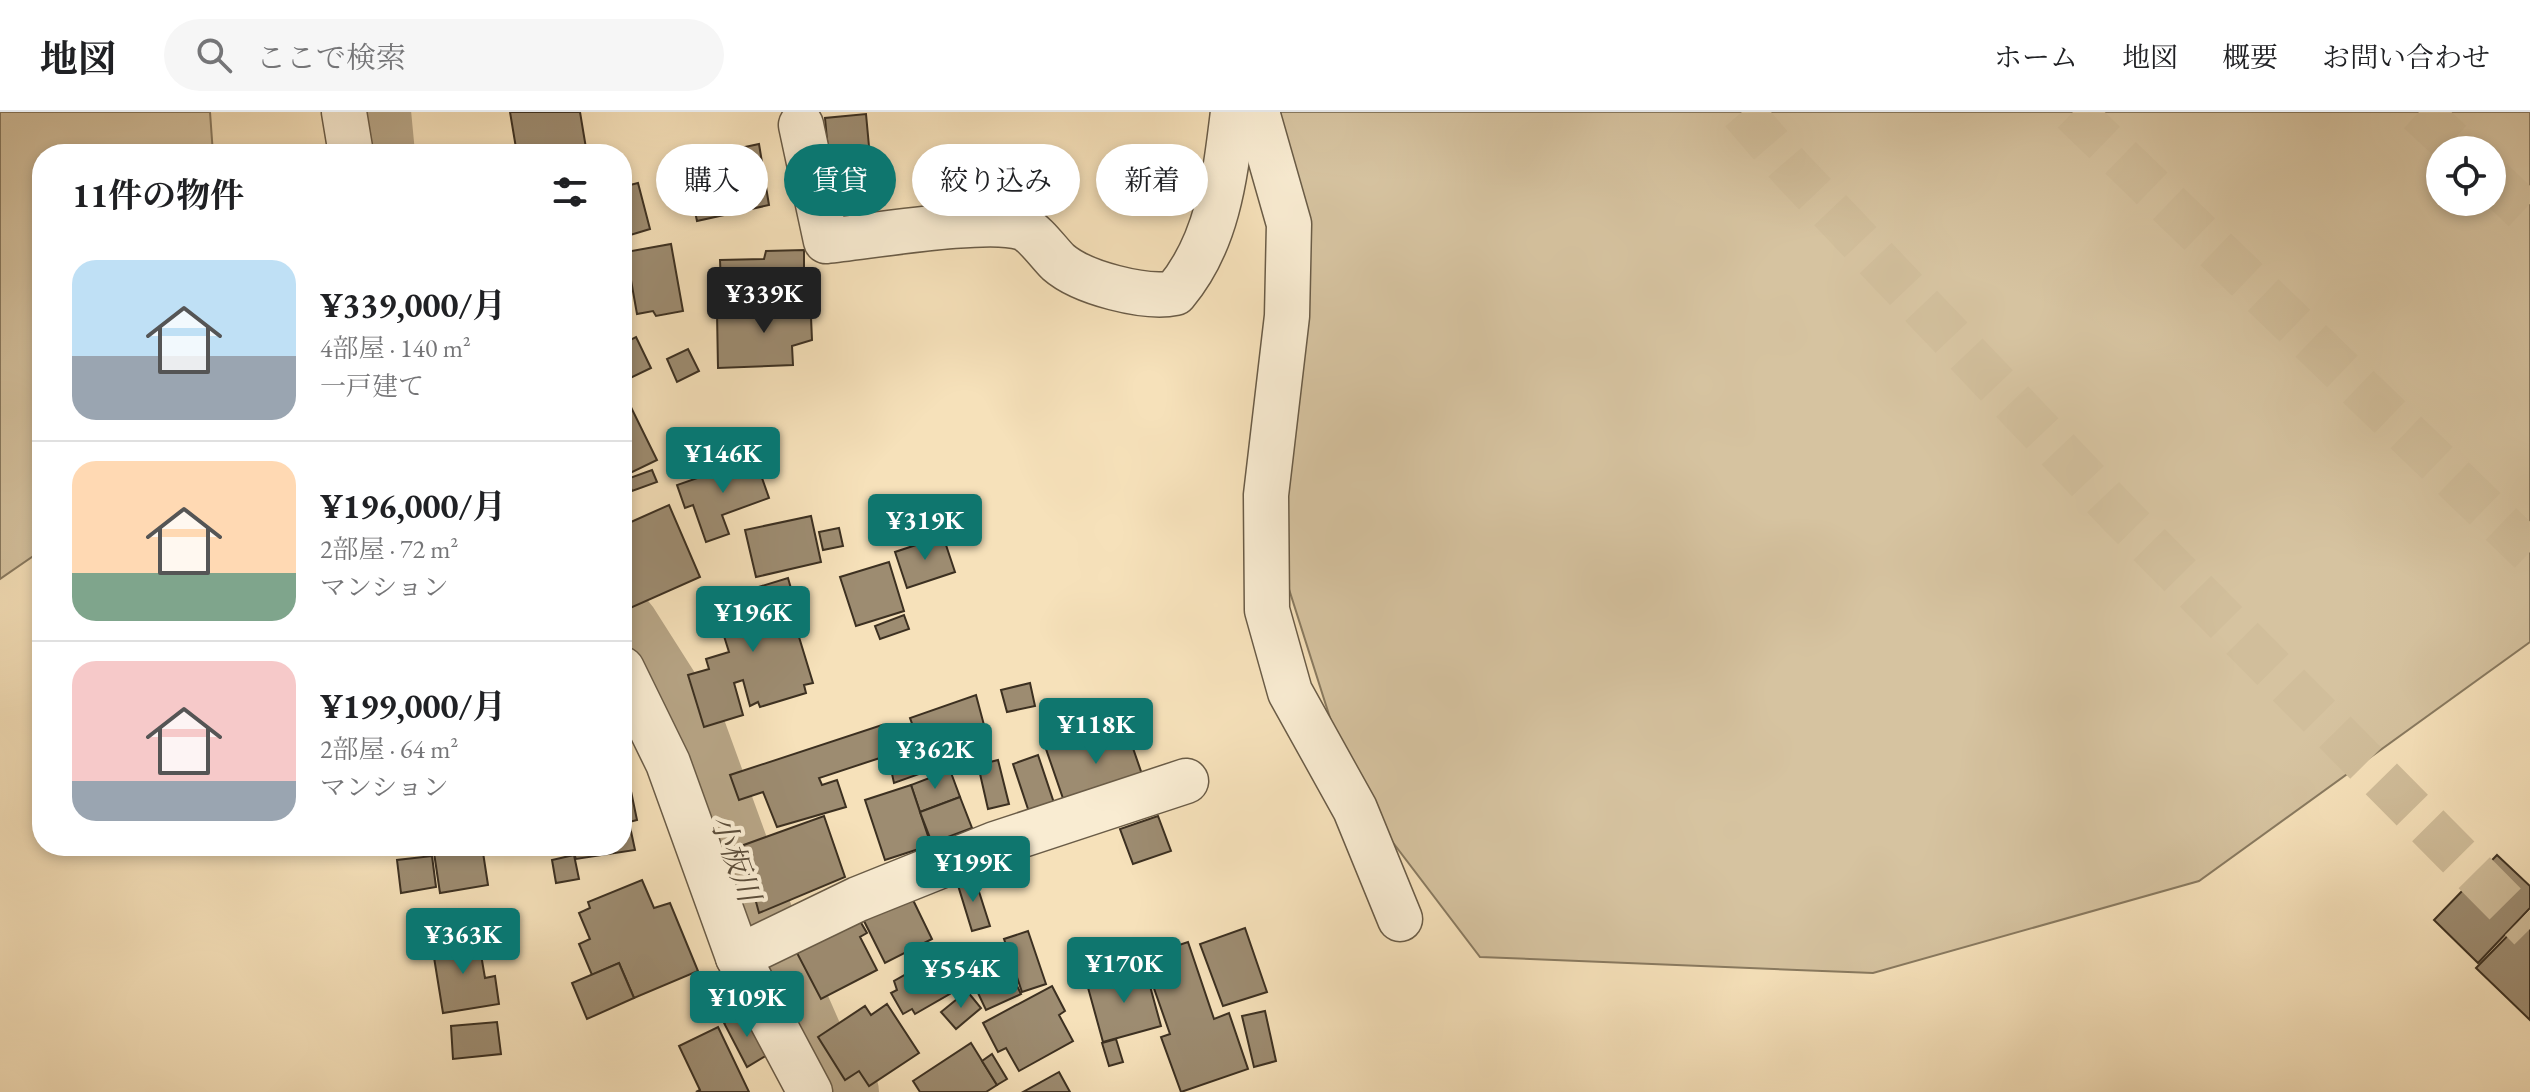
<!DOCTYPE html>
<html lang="ja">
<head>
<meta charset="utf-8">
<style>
  body { margin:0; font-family:"EB Garamond","Noto Serif JP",serif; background:#f6f6f6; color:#202124; height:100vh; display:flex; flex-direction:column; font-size:30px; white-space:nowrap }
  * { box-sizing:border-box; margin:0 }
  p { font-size:26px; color:#757577 }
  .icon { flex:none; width:44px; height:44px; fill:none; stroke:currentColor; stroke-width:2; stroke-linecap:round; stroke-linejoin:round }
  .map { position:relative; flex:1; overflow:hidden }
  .drawer { position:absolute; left:32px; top:32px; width:600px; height:712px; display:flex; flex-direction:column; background:#fff; border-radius:32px; box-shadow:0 4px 12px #0003 }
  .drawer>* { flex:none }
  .hud { position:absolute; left:656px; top:32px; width:760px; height:72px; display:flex; gap:16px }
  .tools { position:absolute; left:2426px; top:24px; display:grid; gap:16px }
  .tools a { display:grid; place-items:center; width:80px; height:80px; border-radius:50%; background:#fff; box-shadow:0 4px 12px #0003; font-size:40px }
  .price { position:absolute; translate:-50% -68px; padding:0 18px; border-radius:8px; background:#0f766e; color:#fff; font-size:26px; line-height:52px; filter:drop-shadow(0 2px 4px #0008) }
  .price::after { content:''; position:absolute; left:50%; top:48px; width:24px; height:18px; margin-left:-12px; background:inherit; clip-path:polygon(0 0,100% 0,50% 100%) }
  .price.selected { background:#222; color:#fff }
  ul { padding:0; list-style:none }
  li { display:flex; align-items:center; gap:24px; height:200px; padding:0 40px }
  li+li { border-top:2px solid #e0e0e0 }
  li span { display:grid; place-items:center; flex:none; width:224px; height:160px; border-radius:24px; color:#555 }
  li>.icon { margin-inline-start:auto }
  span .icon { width:96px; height:96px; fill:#fffc; stroke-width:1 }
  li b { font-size:34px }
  h2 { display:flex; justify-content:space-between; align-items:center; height:96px; padding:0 40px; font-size:34px }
  .pill { padding:0 28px; border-radius:36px; background:#fff; box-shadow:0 4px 12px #0003; font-size:28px; line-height:72px }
  .pill.selected { background:#0f766e; color:#fff }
  header { display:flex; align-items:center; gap:48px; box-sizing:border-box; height:112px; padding:0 40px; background:#fff; border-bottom:2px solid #e0e0e0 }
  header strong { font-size:38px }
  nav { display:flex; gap:44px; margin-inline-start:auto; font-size:28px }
  .search { width:560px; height:72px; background:#f6f6f6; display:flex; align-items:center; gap:20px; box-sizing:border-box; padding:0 28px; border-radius:44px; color:#757577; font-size:30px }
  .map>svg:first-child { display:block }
  .green { fill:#d6c3a0; stroke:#897a60; stroke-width:2; fill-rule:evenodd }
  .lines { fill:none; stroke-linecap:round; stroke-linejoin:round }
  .river { stroke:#b7a586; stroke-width:74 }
  .building { fill:#9d8c71; stroke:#3c3021; stroke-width:2 }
  .highway-tunnel { stroke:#d1be9b; stroke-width:44; stroke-dasharray:44 22; stroke-linecap:butt }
  .minor-casing { stroke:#6a5c47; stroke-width:47 }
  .minor { stroke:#f9ecd2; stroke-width:44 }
  .labels { text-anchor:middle; stroke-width:8; stroke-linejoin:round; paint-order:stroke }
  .water-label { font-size:30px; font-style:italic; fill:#5b4d3a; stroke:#f9ecd2 }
</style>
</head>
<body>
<header>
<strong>地図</strong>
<div class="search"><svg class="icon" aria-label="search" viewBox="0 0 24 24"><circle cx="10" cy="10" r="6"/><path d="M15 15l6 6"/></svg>ここで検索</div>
<nav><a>ホーム</a><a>地図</a><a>概要</a><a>お問い合わせ</a></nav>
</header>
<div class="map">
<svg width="2530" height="980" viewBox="0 0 2530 980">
  <rect width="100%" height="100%" fill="#f6e1ba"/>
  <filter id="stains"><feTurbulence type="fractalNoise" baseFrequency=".0025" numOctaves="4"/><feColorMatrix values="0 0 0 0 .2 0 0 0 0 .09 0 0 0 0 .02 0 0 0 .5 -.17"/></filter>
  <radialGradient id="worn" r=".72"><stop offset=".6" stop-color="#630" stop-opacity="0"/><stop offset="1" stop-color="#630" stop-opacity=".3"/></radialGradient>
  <g class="green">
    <polygon points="0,0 210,0 213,42 42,42 42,438 0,467"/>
    <path d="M 1271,0 L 2530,0 L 2530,530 L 2199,769 L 1873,861 L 1480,845 L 1353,678 L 1281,452 ZM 2440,38 L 2492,38 L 2492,90 L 2440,90 Z"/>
  </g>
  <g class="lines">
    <g class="river">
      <polyline points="374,0 378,42"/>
      <polyline points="622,515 690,622 772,848 817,951 842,980"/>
    </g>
  </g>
  <g class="building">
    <polygon points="510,0 580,0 587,42 517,42"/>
    <polygon points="866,2 871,56 830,60 825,6"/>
    <polygon points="759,32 769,93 697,109 684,48"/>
    <polygon points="638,71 650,117 627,124 622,105 622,75"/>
    <polygon points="671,132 683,199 656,204 653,199 637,202 626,140"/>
    <polygon points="804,138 804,160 789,161 790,196 722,200 720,148 764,147 766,139"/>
    <polygon points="810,182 812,228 792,234 793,253 718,256 717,201 790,196 790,183"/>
    <polygon points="636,225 651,256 622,270 622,232"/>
    <polygon points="688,237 699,259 677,270 667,247"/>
    <polygon points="623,279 657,348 622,365 622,280"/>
    <polygon points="755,346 769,386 722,403 729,422 706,430 693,393 685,396 677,373"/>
    <polygon points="652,358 657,370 632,379 627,367"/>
    <polygon points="669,393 700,465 628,497 622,483 622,414"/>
    <polygon points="811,404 821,450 756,465 745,418"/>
    <polygon points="839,416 843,434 823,438 819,420"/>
    <polygon points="943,424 955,460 907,476 895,440"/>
    <polygon points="889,450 904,499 856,514 840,465"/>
    <polygon points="788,466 798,501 792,502 813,571 804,573 806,581 760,595 758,590 750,594 743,568 734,571 743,603 704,615 688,563 709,557 706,547 729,540 713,489"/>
    <polygon points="904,503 909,517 880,527 875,514"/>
    <polygon points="1030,571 1035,594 1007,600 1001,578"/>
    <polygon points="976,583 984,613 921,636 910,606"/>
    <polygon points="1124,610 1145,671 1067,698 1046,637"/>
    <polygon points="882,613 892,642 819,666 822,673 837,668 846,695 777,715 763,680 739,688 730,663"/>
    <polygon points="977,616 983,639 894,671 890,653 898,650 897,644"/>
    <polygon points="622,636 637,708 629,710 635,738 576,747 571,734 622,734"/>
    <polygon points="1038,643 1056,697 1031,706 1013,652"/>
    <polygon points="998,648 1009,692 988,697 978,653"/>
    <polygon points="950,658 960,685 920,700 911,673"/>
    <polygon points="911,673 931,733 885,748 865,688"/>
    <polygon points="960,685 972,716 932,731 920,700"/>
    <polygon points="824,704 845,765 759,801 741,734"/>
    <polygon points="1158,704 1171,739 1133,752 1120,717"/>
    <polygon points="341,734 400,734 342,741"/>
    <polygon points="433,734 482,734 488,773 440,781"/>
    <polygon points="574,743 579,767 556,771 552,748"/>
    <polygon points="2497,743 2530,774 2530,796 2478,851 2434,808"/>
    <polygon points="432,744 436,775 401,781 397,748"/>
    <polygon points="974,764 990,814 972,819 957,770"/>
    <polygon points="642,768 654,796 670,791 698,859 634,886 619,851 592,863 579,832 590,827 579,801 590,796 588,790"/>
    <polygon points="913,788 932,827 885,851 863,807"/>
    <polygon points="2530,801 2530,908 2476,856"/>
    <polygon points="860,809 867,821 860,825 877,858 821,887 797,841"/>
    <polygon points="1245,816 1267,880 1223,894 1200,832"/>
    <polygon points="1028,819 1046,872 1022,880 1004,827"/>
    <polygon points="478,825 485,866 495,864 499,892 443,901 432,833"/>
    <polygon points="1188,830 1214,907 1229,901 1248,957 1181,980 1161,925 1170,922 1143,845"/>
    <polygon points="945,840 958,863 947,869 953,880 915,902 912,897 903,902 891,881 897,878 894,869"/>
    <polygon points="1004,847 1021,882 986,898 969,862"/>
    <polygon points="619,851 634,886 587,907 572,871"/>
    <polygon points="1145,856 1161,914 1103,930 1087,872"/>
    <polygon points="1052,874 1065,899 1059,903 1073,929 1019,959 1006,936 998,940 983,911"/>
    <polygon points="967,879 981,896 956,917 941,900"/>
    <polygon points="887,892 919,941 869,974 859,959 845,968 818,925 865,894 871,903"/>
    <polygon points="746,899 769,942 747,955 724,911"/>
    <polygon points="1265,899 1276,949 1254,955 1242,904"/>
    <polygon points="497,910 501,942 453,947 451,914"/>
    <polygon points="718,915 749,980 696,980 700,978 679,934"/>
    <polygon points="1116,927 1123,950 1109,954 1102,931"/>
    <polygon points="971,931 997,973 986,980 920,980 913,969"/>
    <polygon points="992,942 1007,967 997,973 982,949"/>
    <polygon points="1059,960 1070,980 1023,980"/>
  </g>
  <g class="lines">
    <g class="highway-tunnel">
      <polyline points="1742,0 1791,57 2122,405 2530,817"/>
      <polyline points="2073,0 2530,440"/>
      <polyline points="2419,0 2460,38"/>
      <polyline points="2492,68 2530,104"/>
    </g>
    <defs>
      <g id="minor">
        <polyline points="344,0 351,42"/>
        <polyline points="1257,0 1289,112 1287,204 1266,383 1267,498 1290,580 1355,697 1400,807"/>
        <path d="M 801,13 L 826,129 C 868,125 987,104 1023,116 C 1035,121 1048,140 1058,150 C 1082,171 1145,187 1175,181 C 1218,130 1225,65 1233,0"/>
        <polyline points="622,557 668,651 738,845 810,980"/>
        <polyline points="738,845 858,787 995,732 1186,669"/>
      </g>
    </defs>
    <use href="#minor" class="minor-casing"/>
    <use href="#minor" class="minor"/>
  </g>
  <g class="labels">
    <g class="water-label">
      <text transform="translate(735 746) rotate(70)" y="10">小板川</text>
    </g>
  </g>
  <rect width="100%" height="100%" filter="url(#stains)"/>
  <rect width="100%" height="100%" fill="url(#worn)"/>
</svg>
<div class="tools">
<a><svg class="icon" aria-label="locate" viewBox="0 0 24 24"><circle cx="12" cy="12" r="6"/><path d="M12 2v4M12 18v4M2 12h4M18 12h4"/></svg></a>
</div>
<b class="price selected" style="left:764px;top:223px">¥339K</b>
<b class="price" style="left:723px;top:383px">¥146K</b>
<b class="price" style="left:925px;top:450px">¥319K</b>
<b class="price" style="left:753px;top:542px">¥196K</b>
<b class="price" style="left:1096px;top:654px">¥118K</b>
<b class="price" style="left:935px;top:679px">¥362K</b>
<b class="price" style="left:973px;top:792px">¥199K</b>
<b class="price" style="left:463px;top:864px">¥363K</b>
<b class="price" style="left:1124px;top:893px">¥170K</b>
<b class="price" style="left:961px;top:898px">¥554K</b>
<b class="price" style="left:747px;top:927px">¥109K</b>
<div class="hud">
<a class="pill">購入</a>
<a class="pill selected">賃貸</a>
<a class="pill">絞り込み</a>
<a class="pill">新着</a>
</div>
<section class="drawer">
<h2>11件の物件<svg class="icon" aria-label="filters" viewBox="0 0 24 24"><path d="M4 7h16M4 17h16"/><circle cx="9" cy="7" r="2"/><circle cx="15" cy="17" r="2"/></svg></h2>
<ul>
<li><span style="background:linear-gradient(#bfe0f5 60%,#9aa5b1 0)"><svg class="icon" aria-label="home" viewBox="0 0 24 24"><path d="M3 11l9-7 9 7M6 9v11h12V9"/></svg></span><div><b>¥339,000/月</b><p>4部屋 · 140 m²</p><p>一戸建て</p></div></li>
<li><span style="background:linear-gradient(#ffd9b3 70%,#7fa58c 0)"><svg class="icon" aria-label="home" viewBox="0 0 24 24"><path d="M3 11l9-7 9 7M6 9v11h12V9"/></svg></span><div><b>¥196,000/月</b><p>2部屋 · 72 m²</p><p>マンション</p></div></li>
<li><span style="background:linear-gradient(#f6c9c9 75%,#9aa5b1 0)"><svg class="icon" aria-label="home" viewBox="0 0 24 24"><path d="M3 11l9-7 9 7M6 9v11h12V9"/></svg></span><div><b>¥199,000/月</b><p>2部屋 · 64 m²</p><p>マンション</p></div></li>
</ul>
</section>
</div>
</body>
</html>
